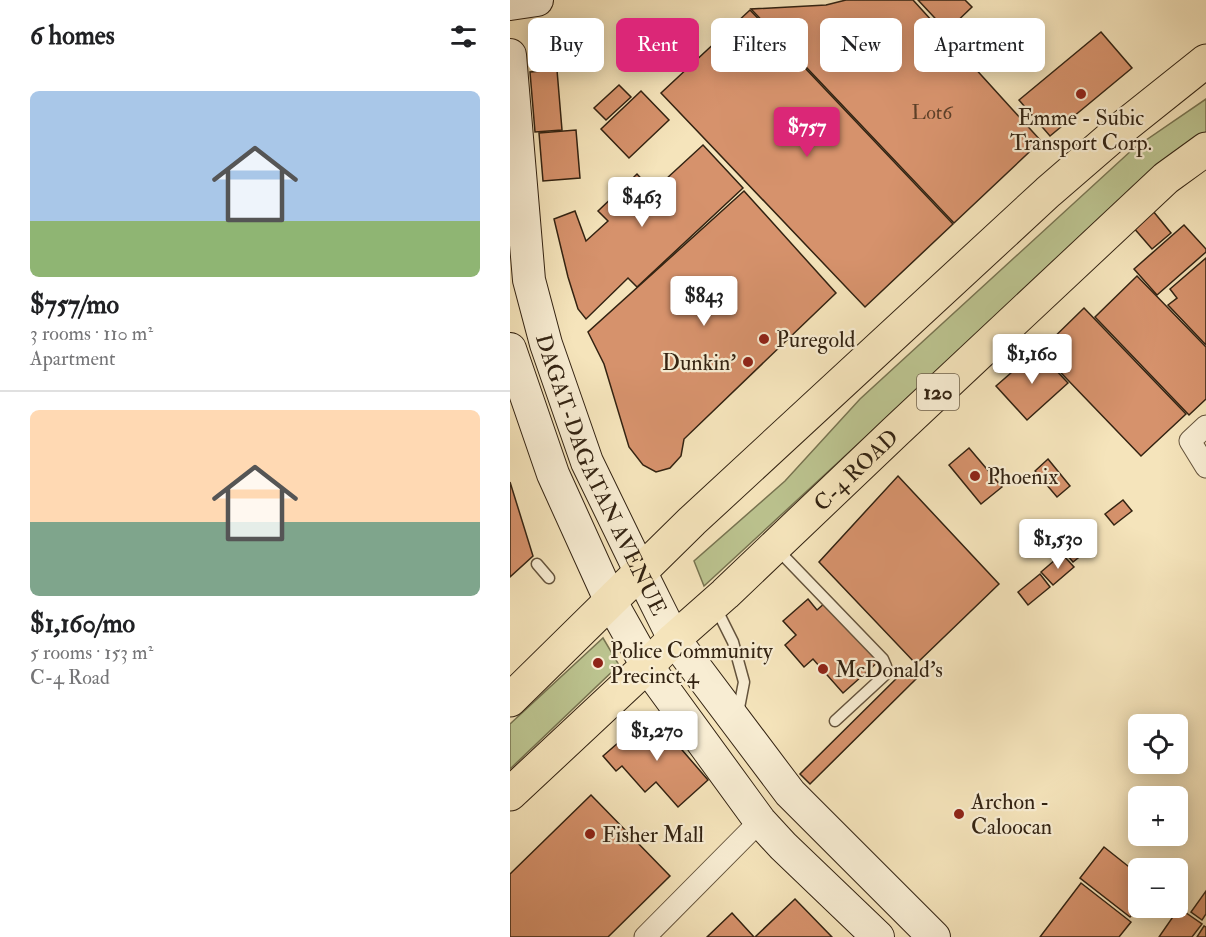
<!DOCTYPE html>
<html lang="en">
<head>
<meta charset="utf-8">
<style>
  body { margin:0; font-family:"IM FELL Double Pica",serif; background:#f2f2f2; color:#202124; height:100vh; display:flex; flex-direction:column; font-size:22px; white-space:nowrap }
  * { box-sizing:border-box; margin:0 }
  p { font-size:20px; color:#757577 }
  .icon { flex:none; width:33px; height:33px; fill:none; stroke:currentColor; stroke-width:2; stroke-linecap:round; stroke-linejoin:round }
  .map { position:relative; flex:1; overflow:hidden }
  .sheet { display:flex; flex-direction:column; background:#fff; width:510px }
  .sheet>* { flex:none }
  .hud { position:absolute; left:18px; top:18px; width:570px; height:54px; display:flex; gap:12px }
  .tools { position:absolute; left:618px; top:714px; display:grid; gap:12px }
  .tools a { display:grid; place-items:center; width:60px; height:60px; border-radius:9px; background:#fff; box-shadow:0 3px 15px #0003; font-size:30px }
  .price { position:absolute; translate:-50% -51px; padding:0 14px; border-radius:6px; background:#fff; color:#222; font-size:20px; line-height:39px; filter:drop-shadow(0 2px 3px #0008) }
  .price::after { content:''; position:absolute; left:50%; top:36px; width:18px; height:14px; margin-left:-9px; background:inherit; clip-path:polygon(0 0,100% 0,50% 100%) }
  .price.on { background:#db2777; color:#fff }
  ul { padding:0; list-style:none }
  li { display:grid; align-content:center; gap:12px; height:318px; padding:0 30px }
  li+li { border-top:2px solid #e0e0e0 }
  li span { display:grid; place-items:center; height:186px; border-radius:9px; color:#555 }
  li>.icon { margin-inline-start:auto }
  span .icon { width:108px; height:108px; fill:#fffc; stroke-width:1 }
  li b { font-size:26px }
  h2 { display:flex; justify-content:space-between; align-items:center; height:72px; padding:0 30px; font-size:26px }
  .pill { padding:0 21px; border-radius:9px; background:#fff; box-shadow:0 3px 15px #0003; font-size:21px; line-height:54px }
  .pill.on { background:#db2777; color:#fff }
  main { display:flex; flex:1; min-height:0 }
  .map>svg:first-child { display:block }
  .green { fill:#bcc490; stroke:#787451; stroke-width:1.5 }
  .building { fill:#d6926c; stroke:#332312; stroke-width:1.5 }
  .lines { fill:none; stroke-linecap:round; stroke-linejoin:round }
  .lane-casing { stroke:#64533c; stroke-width:13 }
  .street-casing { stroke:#64533c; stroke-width:23 }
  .secondary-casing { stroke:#332312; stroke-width:34 }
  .highway-casing { stroke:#332312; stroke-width:35 }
  .lane { stroke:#f8edd3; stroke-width:10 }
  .street { stroke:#f8edd3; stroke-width:21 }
  .secondary { stroke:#f8edd3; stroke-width:32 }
  .highway { stroke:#f5e4bb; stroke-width:33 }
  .poi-dot { fill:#8f2418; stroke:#f8edd3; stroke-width:2 }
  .labels { text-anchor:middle; stroke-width:4.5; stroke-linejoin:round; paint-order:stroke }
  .number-label { font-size:20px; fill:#5c3f28 }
  .shield { fill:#f8edd3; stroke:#6e604c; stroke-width:1.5 }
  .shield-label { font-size:21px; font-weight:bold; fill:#332312 }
  .poi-label { font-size:22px; fill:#332312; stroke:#f8edd3; text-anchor:start }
  .street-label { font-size:22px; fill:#332312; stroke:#f8edd3 }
</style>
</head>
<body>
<main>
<section class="sheet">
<h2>6 homes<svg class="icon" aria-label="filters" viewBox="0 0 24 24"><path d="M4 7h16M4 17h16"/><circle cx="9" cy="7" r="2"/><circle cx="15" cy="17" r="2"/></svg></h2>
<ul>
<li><span style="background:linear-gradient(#a9c7e8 70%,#8fb573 0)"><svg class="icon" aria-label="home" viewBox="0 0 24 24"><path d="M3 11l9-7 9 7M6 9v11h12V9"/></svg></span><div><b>$757/mo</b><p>3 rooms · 110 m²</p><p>Apartment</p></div></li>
<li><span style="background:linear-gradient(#ffd9b3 60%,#7fa58c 0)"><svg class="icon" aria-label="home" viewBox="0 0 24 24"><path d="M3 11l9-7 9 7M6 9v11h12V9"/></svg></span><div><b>$1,160/mo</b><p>5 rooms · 153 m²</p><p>C-4 Road</p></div></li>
</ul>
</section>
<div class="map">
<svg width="696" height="937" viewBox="0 0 696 937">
  <rect width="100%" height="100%" fill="#f5e4bb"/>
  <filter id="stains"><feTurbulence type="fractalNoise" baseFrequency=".00333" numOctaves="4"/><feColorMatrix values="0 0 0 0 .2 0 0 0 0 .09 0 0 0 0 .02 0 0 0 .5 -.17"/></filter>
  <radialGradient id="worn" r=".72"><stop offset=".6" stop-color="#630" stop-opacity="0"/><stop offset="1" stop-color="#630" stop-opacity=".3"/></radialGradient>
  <g class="green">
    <polygon points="696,99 696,134 644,171 194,586 184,561 275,481 350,399 623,149"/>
    <polygon points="93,638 109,665 0,769 0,724"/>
  </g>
  <g class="building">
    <polygon points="336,0 403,0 531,141 444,223 241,9 316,5"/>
    <polygon points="408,0 455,0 462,7 437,31"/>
    <polygon points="240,10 443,224 355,307 151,93"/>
    <polygon points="591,32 622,68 540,136 509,100"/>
    <polygon points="47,70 52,130 25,132 20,72"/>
    <polygon points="109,85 121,97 96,120 84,108"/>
    <polygon points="131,91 159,120 119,158 91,129"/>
    <polygon points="66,130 70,178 33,181 29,133"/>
    <polygon points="193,145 233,188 127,287 118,278 76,319 68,309 58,277 44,219 65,211 76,241 98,221 88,211 127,174 143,191"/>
    <polygon points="234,191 326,293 174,439 171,456 160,468 146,472 133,465 119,447 94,364 78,332"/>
    <polygon points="643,211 661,233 642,249 623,227"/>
    <polygon points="674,225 696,249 696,252 647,295 624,269"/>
    <polygon points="696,258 696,345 658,305 667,298 660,289"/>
    <polygon points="627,276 696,347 696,399 679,415 585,317"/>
    <polygon points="574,308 676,414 631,456 530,351"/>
    <polygon points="527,350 558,383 517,420 486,386"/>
    <polygon points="459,448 492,487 471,504 439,465"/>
    <polygon points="538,459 560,486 547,497 525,471"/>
    <polygon points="388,476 489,584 406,664 309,562"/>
    <polygon points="0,482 23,556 0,577"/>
    <polygon points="613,500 622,511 604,525 595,514"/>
    <polygon points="546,529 555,538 539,553 530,544"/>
    <polygon points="572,535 582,547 563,562 553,550"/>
    <polygon points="552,554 564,567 543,585 531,572"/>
    <polygon points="530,574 540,587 518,605 508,592"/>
    <polygon points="298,599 307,610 316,602 369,661 333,693 303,659 294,667 275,645 286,635 273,621"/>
    <polygon points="398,667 408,677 300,784 290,774"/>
    <polygon points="141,714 198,780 168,807 146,782 135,792 112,766 106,771 93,756"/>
    <polygon points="81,795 160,876 98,937 0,937 0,874"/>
    <polygon points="594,847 628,874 628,907 620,917 570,878"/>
    <polygon points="571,883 621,922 609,937 530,937"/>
    <polygon points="696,891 696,914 692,920 681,912"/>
    <polygon points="285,899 322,937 245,937"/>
    <polygon points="669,908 692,924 682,937 649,937"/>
    <polygon points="222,913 244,937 197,937"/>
    <polygon points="694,926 696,927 696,937 687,937"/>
  </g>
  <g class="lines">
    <defs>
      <g id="lane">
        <polyline points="266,548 373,659 376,666 376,674 325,721"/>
        <polyline points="27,564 39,578"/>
        <polyline points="205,606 223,642 234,682 228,713"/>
      </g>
      <g id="street">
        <polyline points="696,426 680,441 696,467"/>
        <polyline points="135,937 250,821"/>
      </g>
      <g id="secondary">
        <polyline points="0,4 27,0"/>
        <path id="s1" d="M 0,55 L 19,280 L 36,344 L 77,462 L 131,573 L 164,639 L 280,793 L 424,937"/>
        <polyline points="0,349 43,474 101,602 137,666 250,821 273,846 368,937"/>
      </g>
      <g id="highway">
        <polyline points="0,700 182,521 538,192 612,128 696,61"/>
        <path id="s2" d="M 0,794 L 137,666 L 164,639 L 215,594 L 385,432 L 656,178 L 696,149"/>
      </g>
    </defs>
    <use href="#lane" class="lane-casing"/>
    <use href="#street" class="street-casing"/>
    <use href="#secondary" class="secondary-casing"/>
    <use href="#highway" class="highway-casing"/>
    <use href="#lane" class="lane"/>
    <use href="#street" class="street"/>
    <use href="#secondary" class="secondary"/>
    <use href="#highway" class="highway"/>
  </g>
  <g class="poi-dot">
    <circle cx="571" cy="94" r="6"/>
    <circle cx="254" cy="339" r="6"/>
    <circle cx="238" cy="362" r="6"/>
    <circle cx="465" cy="476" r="6"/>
    <circle cx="88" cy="663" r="6"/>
    <circle cx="313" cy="669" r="6"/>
    <circle cx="449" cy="814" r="6"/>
    <circle cx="80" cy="834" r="6"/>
  </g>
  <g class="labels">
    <g class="number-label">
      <text x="422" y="119">Lot6</text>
    </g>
    <rect class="shield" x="407" y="374" width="42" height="36" rx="4.5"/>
    <g class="shield-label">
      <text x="428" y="399">120</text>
    </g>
    <g class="poi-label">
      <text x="571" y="125" text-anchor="middle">Emme - Subic<tspan x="571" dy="25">Transport Corp.</tspan></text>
      <text x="266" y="347">Puregold</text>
      <text x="226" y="370" text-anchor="end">Dunkin'</text>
      <text x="477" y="484">Phoenix</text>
      <text x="100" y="658">Police Community<tspan x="100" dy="25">Precinct 4</tspan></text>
      <text x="325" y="677">McDonald's</text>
      <text x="461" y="809">Archon -<tspan x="461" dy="25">Caloocan</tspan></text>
      <text x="92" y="842">Fisher Mall</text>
    </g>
    <g class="street-label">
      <text dy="8" stroke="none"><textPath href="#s2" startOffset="474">C-4 ROAD</textPath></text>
      <text dy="8" stroke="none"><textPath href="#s1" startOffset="434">DAGAT-DAGATAN AVENUE</textPath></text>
    </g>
  </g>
  <rect width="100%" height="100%" filter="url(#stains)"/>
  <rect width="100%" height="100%" fill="url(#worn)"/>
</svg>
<div class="tools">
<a><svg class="icon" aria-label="locate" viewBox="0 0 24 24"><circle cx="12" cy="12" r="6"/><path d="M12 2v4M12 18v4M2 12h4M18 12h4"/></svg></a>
<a>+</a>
<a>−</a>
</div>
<b class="price on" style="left:297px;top:158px">$757</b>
<b class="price" style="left:132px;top:228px">$463</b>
<b class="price" style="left:194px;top:327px">$843</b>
<b class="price" style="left:522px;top:385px">$1,160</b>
<b class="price" style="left:548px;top:570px">$1,530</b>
<b class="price" style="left:147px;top:762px">$1,270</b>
<div class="hud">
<a class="pill">Buy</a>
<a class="pill on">Rent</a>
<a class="pill">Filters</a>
<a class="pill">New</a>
<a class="pill">Apartment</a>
</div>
</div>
</main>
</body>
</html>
